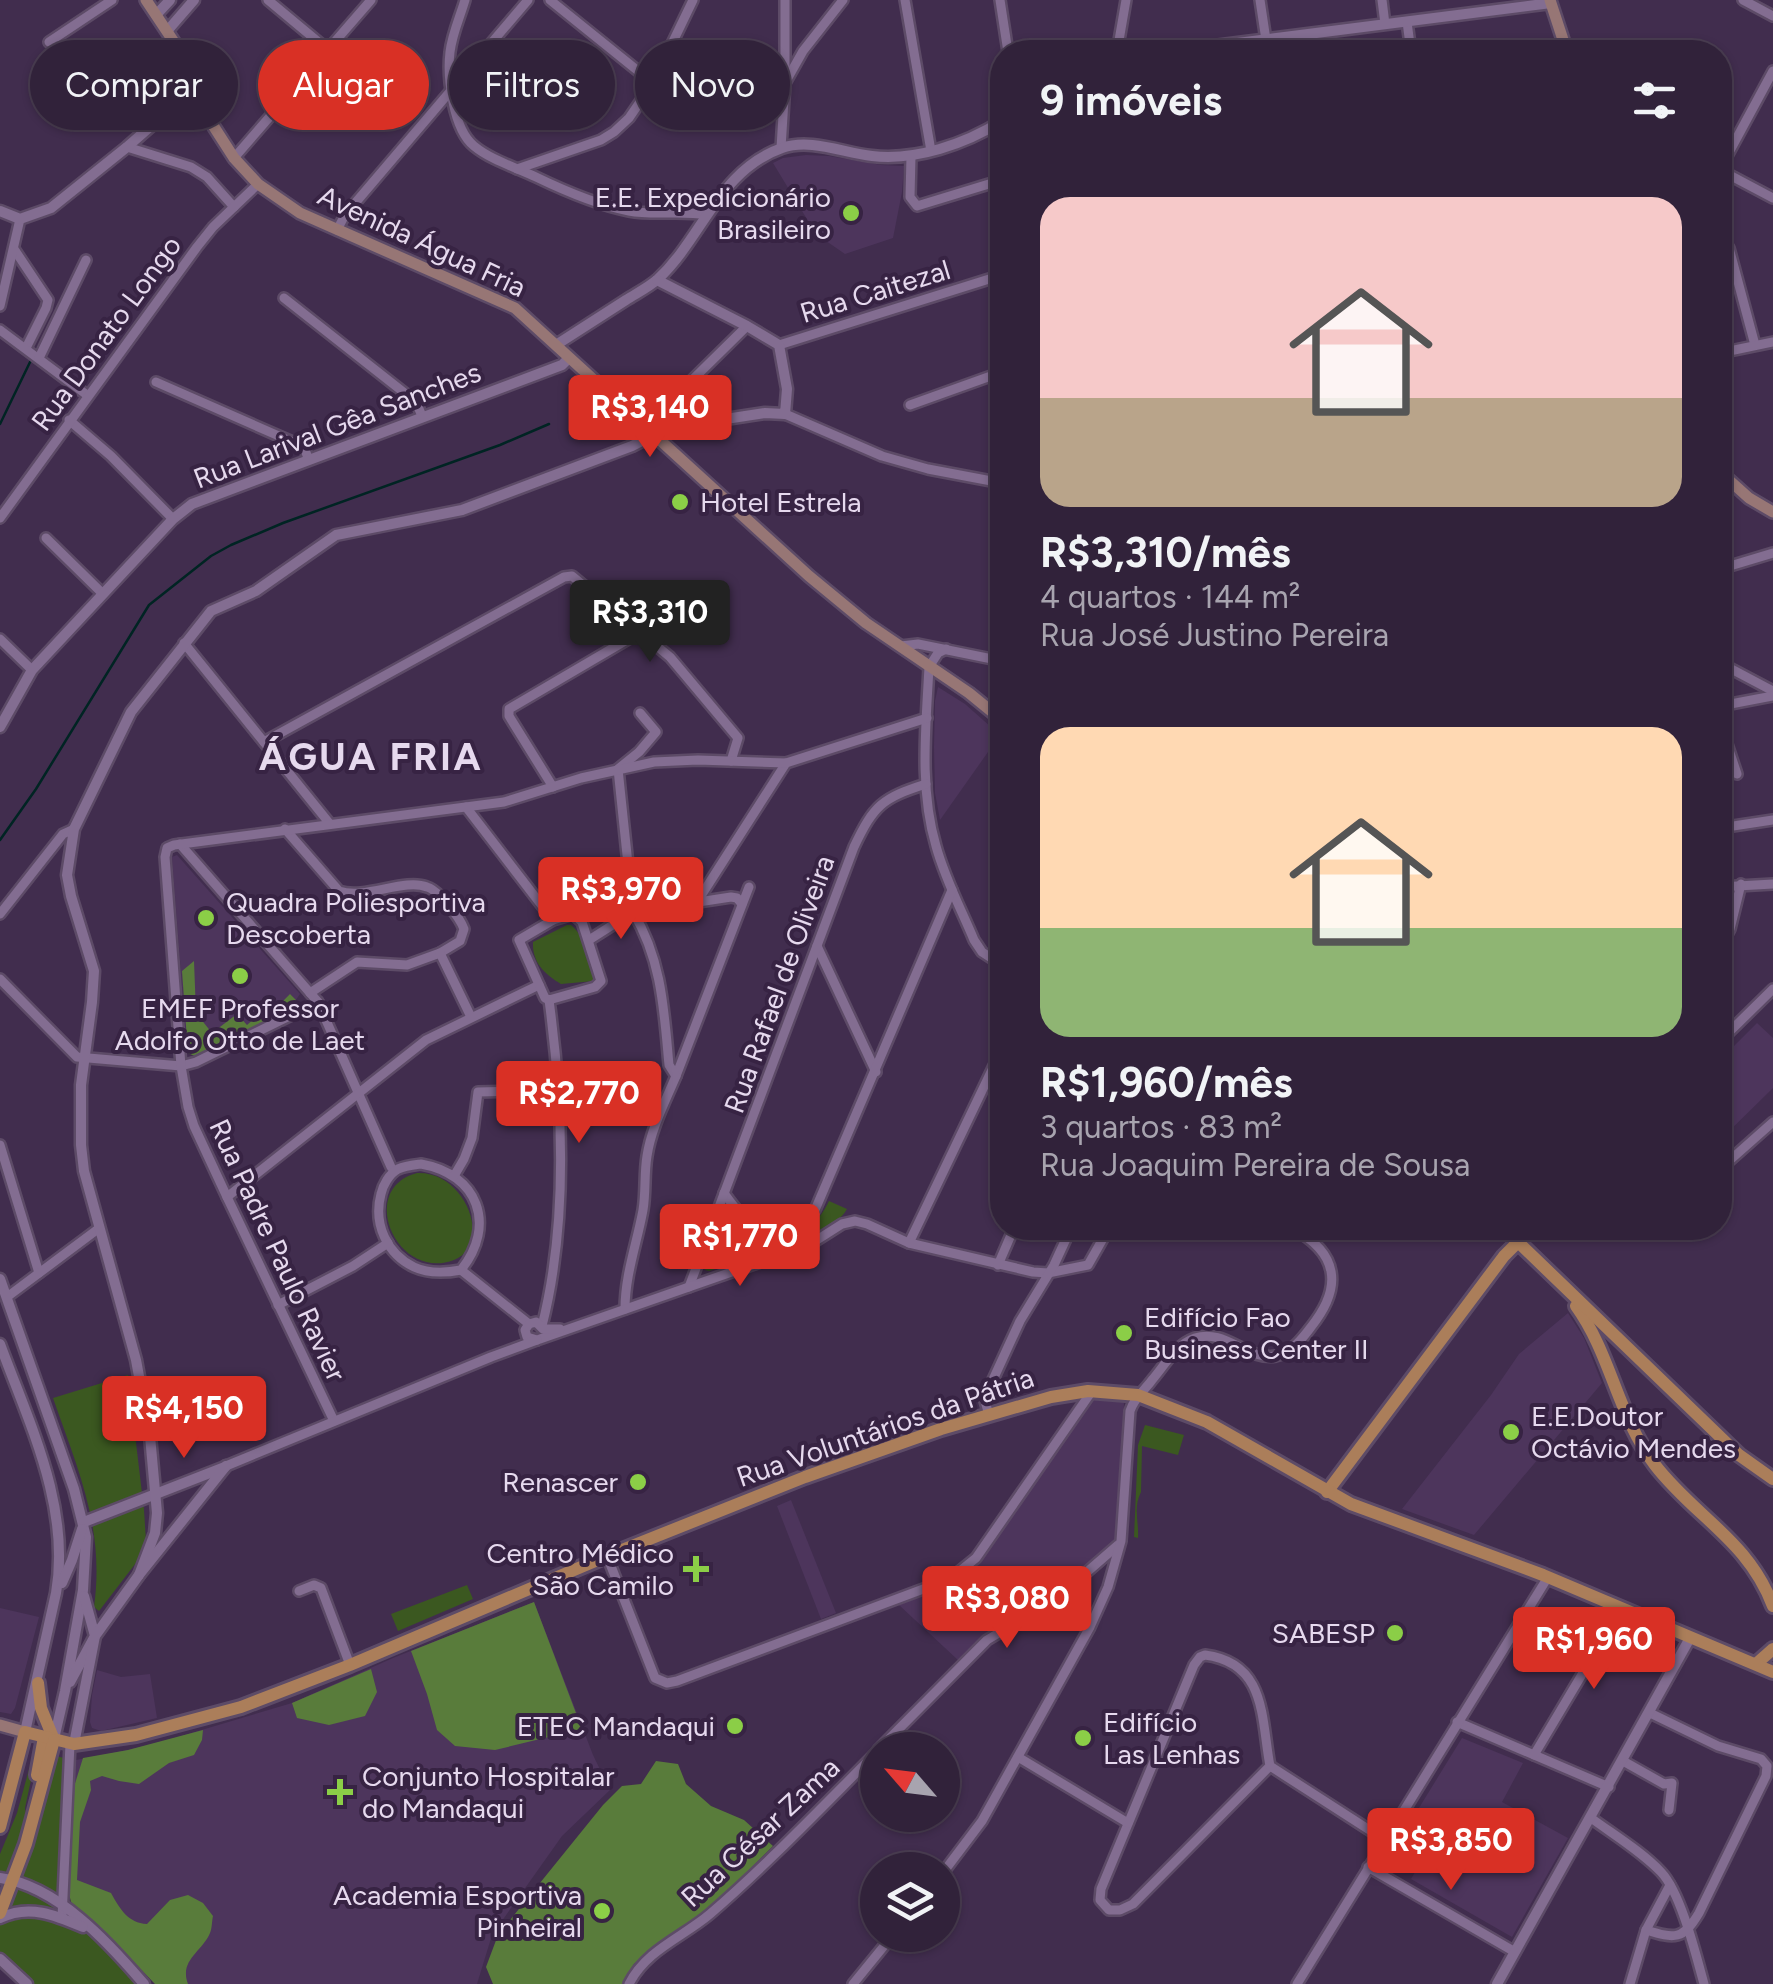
<!DOCTYPE html>
<html lang="pt">
<head>
<meta charset="utf-8">
<style>
  body { margin:0; font-family:Figtree,sans-serif; background:#3d2f45; color:#f1f3f6; height:100vh; display:flex; flex-direction:column; font-size:38px; white-space:nowrap }
  * { box-sizing:border-box; margin:0 }
  p { font-size:32px; color:#a8a4af }
  .icon { flex:none; width:55px; height:55px; fill:none; stroke:currentColor; stroke-width:2; stroke-linecap:round; stroke-linejoin:round }
  .map { position:relative; flex:1; overflow:hidden }
  .drawer { position:absolute; left:990px; top:40px; width:742px; height:1200px; display:flex; flex-direction:column; background:#31223a; border-radius:40px; box-shadow:0 2px 8px #0004,0 0 0 2px #4c3f54 }
  .drawer>* { flex:none }
  .hud { position:absolute; left:30px; top:40px; width:810px; height:90px; display:flex; gap:20px }
  .needle { width:65px; rotate:298deg }
  .fabs { position:absolute; left:860px; top:1732px; display:grid; gap:20px }
  .fabs a { display:grid; place-items:center; width:100px; height:100px; border-radius:50%; background:#31223a; box-shadow:0 2px 8px #0004,0 0 0 2px #4c3f54; font-size:50px }
  .price { position:absolute; translate:-50% -85px; padding:0 22px; border-radius:10px; background:#d93025; color:#fff; font-size:32px; line-height:65px; filter:drop-shadow(0 2px 5px #0008) }
  .price::after { content:''; position:absolute; left:50%; top:60px; width:30px; height:22px; margin-left:-15px; background:inherit; clip-path:polygon(0 0,100% 0,50% 100%) }
  .price.active { background:#222; color:#fff }
  ul { padding:0; list-style:none }
  li { display:grid; align-content:center; gap:20px; height:530px; padding:0 50px }
  li span { display:grid; place-items:center; height:310px; border-radius:30px; color:#555 }
  li>.icon { margin-inline-start:auto }
  span .icon { width:180px; height:180px; fill:#fffc; stroke-width:1 }
  li b { font-size:42px }
  h2 { display:flex; justify-content:space-between; align-items:center; height:120px; padding:0 50px; font-size:42px }
  .pill { padding:0 35px; border-radius:45px; background:#31223a; box-shadow:0 2px 8px #0004,0 0 0 2px #4c3f54; font-size:35px; line-height:90px }
  .pill.active { background:#d93025; color:#fff }
  .map>svg:first-child { display:block }
  .built { fill:#4d355c }
  .green { fill:#3b5820 }
  .forest { fill:#597c3b }
  .lines { fill:none; stroke-linecap:round; stroke-linejoin:round }
  .stream { stroke:#002423; stroke-width:2.5 }
  .minor-casing { stroke:#5d4b67; stroke-width:14 }
  .tertiary-casing { stroke:#5d4b67; stroke-width:15 }
  .secondary-casing { stroke:#5d4b67; stroke-width:16 }
  .primary-casing { stroke:#5d4b67; stroke-width:18 }
  .minor { stroke:#836d91; stroke-width:9 }
  .tertiary { stroke:#836d91; stroke-width:10 }
  .secondary { stroke:#977675; stroke-width:11 }
  .primary { stroke:#ab7e5a; stroke-width:12 }
  .poi-dot { fill:#8bce47; stroke:#372343; stroke-width:4 }
  .labels { text-anchor:middle; stroke-width:8; stroke-linejoin:round; paint-order:stroke }
  .poi-label { font-size:28px; fill:#e6d9ee; stroke:#372343; text-anchor:end }
  .street-label { font-size:28px; fill:#e6d9ee; stroke:#372343 }
  .district-label { font-size:38px; font-weight:bold; letter-spacing:2.5px; fill:#e6d9ee; stroke:#372343 }
</style>
</head>
<body>
<div class="map">
<svg width="1773" height="1984" viewBox="0 0 1773 1984">
  <rect width="100%" height="100%" fill="#412d4e"/>
  <g class="built">
    <polygon points="806,155 829,156 881,165 904,166 902,192 893,238 845,254 816,234 773,163 783,158"/>
    <polygon points="938,687 965,704 1000,735 940,820 935,793 934,747 935,701"/>
    <polygon points="177,855 300,994 291,1007 208,1054 197,1054 187,1050 172,857"/>
    <polygon points="1757,1023 1773,1038 1773,1088 1720,1140 1720,1060"/>
    <polygon points="1568,1313 1584,1338 1602,1383 1474,1535 1402,1509 1491,1395 1519,1354"/>
    <polygon points="1099,1396 1124,1400 1122,1498 1116,1544 1059,1593 1034,1609 1015,1616 988,1632 959,1661 899,1605 955,1583 983,1558 1092,1401"/>
    <polygon points="791,1500 836,1613 821,1619 777,1506"/>
    <polygon points="534,1602 593,1755 610,1790 562,1836 492,1935 477,1984 155,1984 98,1925 71,1902 72,1793 76,1760 128,1750 168,1740 292,1703 393,1658"/>
    <polygon points="0,1608 39,1617 15,1708 11,1714 0,1712"/>
    <polygon points="97,1670 121,1677 150,1674 157,1718 101,1731 92,1728 90,1722 92,1695"/>
    <polygon points="1462,1738 1523,1763 1502,1802 1568,1838 1512,1937 1411,1879 1429,1848 1403,1832 1409,1823 1435,1838 1438,1831 1414,1816"/>
  </g>
  <g class="green">
    <path d="M 567,925 L 571,925 C 586,938 593,961 594,981 L 561,984 C 544,974 532,962 533,942 Z"/>
    <path d="M 417,1173 C 466,1171 493,1244 454,1260 C 397,1282 356,1189 417,1173 Z"/>
    <path d="M 829,1201 L 847,1209 C 833,1237 740,1261 709,1271 L 705,1270 L 726,1213 L 730,1214 C 735,1220 739,1228 745,1233 C 777,1261 815,1231 829,1201 Z"/>
    <path d="M 128,1375 L 144,1510 L 146,1541 L 139,1559 L 99,1611 L 94,1607 C 105,1529 78,1470 53,1398 Z"/>
    <path d="M 1145,1425 L 1184,1435 L 1178,1455 L 1142,1446 L 1141,1492 C 1133,1507 1139,1522 1138,1538 L 1134,1537 L 1138,1445 Z"/>
    <polygon points="467,1585 473,1599 398,1631 391,1614"/>
    <polygon points="34,1751 37,1752 25,1808 28,1826 11,1873 0,1872 0,1854 17,1813"/>
    <polygon points="52,1755 68,1759 62,1905 144,1984 27,1984 0,1959 0,1913"/>
  </g>
  <g class="forest">
    <polygon points="194,961 196,1013 212,1033 237,1014 247,1025 273,1002 278,1006 290,994 296,1000 287,1011 208,1055 197,1057 188,1053 182,971"/>
    <polygon points="534,1602 582,1729 495,1750 455,1746 437,1730 427,1694 411,1651"/>
    <polygon points="371,1669 377,1692 365,1716 329,1725 297,1718 292,1703"/>
    <path d="M 203,1730 L 202,1740 L 194,1755 L 169,1763 L 139,1784 L 119,1781 L 102,1776 L 90,1781 L 91,1790 L 80,1822 L 77,1880 L 111,1893 C 120,1909 128,1923 147,1924 L 170,1900 L 188,1895 L 203,1903 L 213,1916 C 212,1920 212,1929 210,1933 C 202,1952 179,1960 188,1984 L 155,1984 L 98,1925 L 71,1902 L 67,1885 L 72,1793 L 83,1758 L 128,1750 Z"/>
    <polygon points="656,1761 678,1764 686,1784 711,1806 744,1820 773,1846 706,1913 659,1944 634,1964 623,1984 493,1984 486,1967 498,1935 603,1805 622,1786 641,1784"/>
  </g>
  <g class="lines">
    <g class="stream">
      <polyline points="36,351 47,332"/>
      <polyline points="0,424 32,358"/>
      <polyline points="0,840 36,789 149,605 211,556 231,545 283,523 500,445 549,424"/>
    </g>
    <defs>
      <g id="minor">
        <polyline points="268,0 328,50"/>
        <path d="M 465,0 C 460,17 452,34 450,52 C 447,77 453,129 474,146 C 491,160 515,167 536,177 C 565,191 597,205 629,211 C 655,216 681,210 706,215"/>
        <polyline points="550,0 653,83"/>
        <polyline points="785,0 785,81"/>
        <polyline points="905,0 931,151"/>
        <polyline points="1000,0 1008,52"/>
        <polyline points="1260,0 1266,40"/>
        <polyline points="1382,0 1385,24"/>
        <polyline points="1743,0 1773,16"/>
        <polyline points="1407,22 1411,52"/>
        <polyline points="49,42 112,0"/>
        <polyline points="1117,52 1126,0"/>
        <polyline points="127,147 191,167 207,177 234,207"/>
        <polyline points="781,148 785,83 803,51 843,0"/>
        <polyline points="911,156 910,197 917,206 1002,180"/>
        <polyline points="234,158 371,0"/>
        <polyline points="517,169 601,140 614,132 629,118 653,83 693,0"/>
        <polyline points="1720,169 1773,71"/>
        <polyline points="1720,170 1773,198"/>
        <polyline points="337,230 345,215 528,0"/>
        <polyline points="1729,248 1755,345"/>
        <polyline points="14,249 48,300 46,308 26,348"/>
        <polyline points="284,298 416,402 422,416"/>
        <polyline points="0,306 20,219"/>
        <polyline points="0,330 87,395"/>
        <polyline points="779,345 1002,275"/>
        <polyline points="1720,353 1773,342"/>
        <polyline points="39,358 86,260"/>
        <polyline points="156,382 304,447 308,458"/>
        <polyline points="684,388 747,326"/>
        <polyline points="910,405 1002,372"/>
        <polyline points="785,414 882,456 928,469 1002,483"/>
        <polyline points="69,420 111,456 173,519"/>
        <polyline points="0,518 197,247 213,227 258,184"/>
        <polyline points="46,538 103,594"/>
        <polyline points="1720,569 1773,553"/>
        <polyline points="0,639 32,670"/>
        <polyline points="184,643 330,824"/>
        <polyline points="901,646 918,644 1002,661"/>
        <path d="M 946,649 L 938,653 L 929,667 C 926,726 919,789 936,846 C 945,879 961,909 974,940 L 982,952 L 1002,965"/>
        <polyline points="1720,663 1773,691"/>
        <polyline points="1720,706 1773,696"/>
        <polyline points="1721,706 1727,744 1737,774"/>
        <polyline points="264,742 564,577 572,576 670,657 738,738 731,761"/>
        <polyline points="553,787 509,716 509,709 642,631"/>
        <polyline points="466,807 553,920"/>
        <polyline points="1720,828 1773,820"/>
        <path d="M 285,829 L 339,891 C 365,900 404,878 427,887 C 435,889 440,897 446,902 C 453,911 460,918 464,929 L 460,941 L 440,953 L 407,965 L 357,962 L 310,993"/>
        <polyline points="180,844 318,1002 391,1167"/>
        <polyline points="1720,887 1773,884"/>
        <polyline points="697,902 786,763"/>
        <polyline points="0,914 63,834 74,829"/>
        <polyline points="589,940 633,912 731,897 737,898 742,904"/>
        <polyline points="817,946 876,1072"/>
        <polyline points="1720,948 1730,929 1741,884"/>
        <polyline points="440,953 471,1017"/>
        <polyline points="0,979 77,1057 181,1066 196,1062 318,1002"/>
        <polyline points="1720,1041 1773,989"/>
        <polyline points="676,1076 749,887"/>
        <polyline points="0,1145 39,1273"/>
        <path d="M 421,1164 C 478,1174 497,1225 461,1270 C 445,1273 429,1274 414,1267 C 387,1254 373,1224 381,1194 C 383,1185 389,1174 398,1169 C 405,1166 414,1165 421,1164 Z"/>
        <polyline points="1720,1169 1773,1122"/>
        <polyline points="454,1176 464,1159 472,1138 478,1092 560,1090"/>
        <path d="M 724,1193 C 751,1232 778,1251 815,1210 L 952,890"/>
        <polyline points="227,1197 426,1040 539,985"/>
        <polyline points="1518,1242 1533,1228"/>
        <polyline points="909,1243 1002,1049"/>
        <polyline points="998,1265 1014,1228"/>
        <polyline points="461,1270 529,1324"/>
        <path d="M 689,1287 L 854,847 C 874,805 882,798 926,784"/>
        <polyline points="7,1297 98,1229"/>
        <polyline points="278,1305 353,1266 388,1243"/>
        <path d="M 625,1309 C 625,1275 637,1243 643,1210 C 646,1192 644,1174 647,1156 C 651,1129 665,1102 676,1076 L 669,1065 C 664,1011 662,960 633,912 L 618,769 L 639,752 L 656,732 L 640,713"/>
        <path d="M 542,1326 C 568,1224 563,1104 549,1000 L 545,998 L 519,940 L 553,920 L 573,914 L 582,922 L 601,981 L 595,987 L 549,1000"/>
        <polyline points="540,1339 809,1245 842,1224 855,1221 867,1224 909,1243 1033,1272 1048,1273 1088,1265 1109,1228"/>
        <polyline points="537,1340 527,1337 525,1330 529,1324 536,1322 543,1329 560,1329"/>
        <polyline points="989,1415 985,1401 991,1384 1020,1321 1054,1265 1071,1228"/>
        <polyline points="334,1421 227,1197 194,1126 188,1107 181,1066 165,857 167,848 174,845 504,802 581,778 654,762 698,760 786,763 927,718"/>
        <polyline points="226,1466 491,1357 537,1340"/>
        <polyline points="607,1556 655,1678 667,1683 677,1681 950,1579 976,1558 1092,1391"/>
        <polyline points="299,1591 314,1585 321,1588 350,1665"/>
        <path d="M 1205,1655 C 1267,1663 1261,1719 1270,1766 L 1133,1904 L 1120,1910 L 1109,1910 L 1100,1900 L 1101,1889 L 1194,1665 L 1200,1657 Z"/>
        <polyline points="1457,1722 1609,1787"/>
        <polyline points="878,1750 987,1640 1057,1598 1118,1545"/>
        <polyline points="1534,1755 1621,1609"/>
        <polyline points="1018,1757 1128,1823"/>
        <polyline points="1623,1761 1664,1784 1672,1783 1669,1810"/>
        <polyline points="1270,1766 1385,1840"/>
        <path d="M 1591,1818 C 1614,1835 1641,1851 1661,1872 C 1681,1893 1696,1955 1704,1984"/>
        <polyline points="1368,1867 1515,1952"/>
        <path d="M 942,1874 L 982,1821 L 1090,1627 L 1108,1587 L 1121,1541 L 1130,1411 C 1134,1398 1144,1391 1152,1380 C 1165,1365 1175,1345 1195,1338 C 1225,1328 1247,1361 1276,1356 C 1291,1353 1302,1339 1311,1327 C 1343,1287 1339,1253 1292,1228"/>
        <polyline points="62,1918 70,1744"/>
        <path d="M 1646,1930 C 1675,1939 1683,1940 1699,1913 L 1766,1776 L 1767,1766 L 1761,1759 L 1718,1746 L 1650,1713"/>
        <path d="M 629,1984 C 646,1950 683,1937 710,1914 C 769,1863 823,1806 878,1751"/>
        <polyline points="853,1984 893,1935"/>
        <polyline points="1297,1984 1548,1577"/>
        <polyline points="1630,1984 1646,1930 1670,1885"/>
      </g>
      <g id="tertiary">
        <polyline points="156,15 170,0"/>
        <polyline points="168,30 194,0"/>
        <polyline points="1167,52 1551,3"/>
        <polyline points="0,211 20,219 51,208 127,147 191,91"/>
        <path d="M 556,345 C 579,330 603,315 626,300 C 637,293 649,287 658,279 C 703,237 719,170 782,148 C 811,138 843,153 872,156 C 916,161 965,144 1002,121"/>
        <polyline points="0,727 32,670 173,519 192,504 562,365 569,358"/>
        <polyline points="0,1279 74,1489 86,1537 83,1590 65,1691 54,1739"/>
        <path d="M 0,1344 C 29,1423 71,1507 56,1593 L 25,1732"/>
        <polyline points="84,1522 225,1467"/>
        <polyline points="139,1575 155,1533 157,1513 150,1436 136,1360 84,1171 81,1145 81,1085 92,1002 94,971 71,896 67,875 74,829 131,712 211,611 256,591 336,535 462,510 632,446 667,428 765,413 785,414 787,389 779,345 747,326 657,280"/>
        <polyline points="62,1583 72,1560 82,1529"/>
        <polyline points="70,1682 95,1636 84,1596"/>
        <polyline points="74,1744 95,1636 139,1575 226,1466"/>
        <path d="M 0,1878 C 57,1886 108,1942 144,1984"/>
        <path d="M 0,1918 C 29,1904 55,1915 83,1927"/>
        <polyline points="0,1959 27,1984"/>
        <polyline points="1497,1984 1690,1638"/>
      </g>
      <g id="secondary">
        <polyline points="146,0 174,42 191,91 234,158 258,184 300,213 515,308 809,576 866,623 969,693 1002,720"/>
        <polyline points="1550,0 1567,52"/>
        <polyline points="1720,472 1749,498 1773,512"/>
        <polyline points="1501,1228 1518,1242"/>
        <polyline points="0,1725 25,1732"/>
      </g>
      <g id="primary">
        <path d="M 1576,1306 C 1611,1354 1618,1417 1655,1465 C 1695,1517 1748,1540 1773,1606"/>
        <polyline points="1327,1492 1504,1256 1518,1242 1739,1455 1773,1479"/>
        <polyline points="1756,1664 1773,1649"/>
        <polyline points="38,1683 41,1708 54,1740"/>
        <polyline points="37,1775 44,1737"/>
        <polyline points="0,1827 25,1732 74,1744 136,1735 241,1707 350,1665 607,1556 805,1477 941,1429 1051,1397 1088,1391 1138,1395 1207,1422 1351,1504 1543,1575 1773,1672"/>
        <polyline points="0,1913 26,1844 54,1740"/>
      </g>
    </defs>
    <use href="#minor" class="minor-casing"/>
    <use href="#tertiary" class="tertiary-casing"/>
    <use href="#secondary" class="secondary-casing"/>
    <use href="#primary" class="primary-casing"/>
    <use href="#minor" class="minor"/>
    <use href="#tertiary" class="tertiary"/>
    <use href="#secondary" class="secondary"/>
    <use href="#primary" class="primary"/>
  </g>
  <g class="poi-dot">
    <circle cx="851" cy="213" r="10"/>
    <circle cx="680" cy="502" r="10"/>
    <circle cx="206" cy="918" r="10"/>
    <circle cx="240" cy="976" r="10"/>
    <circle cx="1124" cy="1333" r="10"/>
    <circle cx="1511" cy="1432" r="10"/>
    <circle cx="638" cy="1482" r="10"/>
    <path d="M691 1554h10v10h10v10h-10v10h-10v-10h-10v-10h10z"/>
    <circle cx="1395" cy="1633" r="10"/>
    <circle cx="735" cy="1726" r="10"/>
    <circle cx="1083" cy="1738" r="10"/>
    <path d="M335 1777h10v10h10v10h-10v10h-10v-10h-10v-10h10z"/>
    <circle cx="602" cy="1911" r="10"/>
  </g>
  <g class="labels">
    <g class="poi-label">
      <text x="831" y="207">E.E. Expedicionário<tspan x="831" dy="32">Brasileiro</tspan></text>
      <text x="700" y="512" text-anchor="start">Hotel Estrela</text>
      <text x="226" y="912" text-anchor="start">Quadra Poliesportiva<tspan x="226" dy="32">Descoberta</tspan></text>
      <text x="240" y="1018" text-anchor="middle">EMEF Professor<tspan x="240" dy="32">Adolfo Otto de Laet</tspan></text>
      <text x="1144" y="1327" text-anchor="start">Edifício Fao<tspan x="1144" dy="32">Business Center II</tspan></text>
      <text x="1531" y="1426" text-anchor="start">E.E.Doutor<tspan x="1531" dy="32">Octávio Mendes</tspan></text>
      <text x="618" y="1492">Renascer</text>
      <text x="674" y="1563">Centro Médico<tspan x="674" dy="32">São Camilo</tspan></text>
      <text x="1375" y="1643">SABESP</text>
      <text x="1103" y="1732" text-anchor="start">Edifício<tspan x="1103" dy="32">Las Lenhas</tspan></text>
      <text x="715" y="1736">ETEC Mandaqui</text>
      <text x="362" y="1786" text-anchor="start">Conjunto Hospitalar<tspan x="362" dy="32">do Mandaqui</tspan></text>
      <text x="582" y="1905">Academia Esportiva<tspan x="582" dy="32">Pinheiral</tspan></text>
    </g>
    <g class="street-label">
      <text transform="translate(422 241) rotate(25)" y="10">Avenida Água Fria</text>
      <text transform="translate(875 291) rotate(-17)" y="10">Rua Caitezal</text>
      <text transform="translate(106 333) rotate(-54)" y="10">Rua Donato Longo</text>
      <text transform="translate(337 425) rotate(-21)" y="10">Rua Larival Gêa Sanches</text>
      <text transform="translate(779 984) rotate(-70)" y="10">Rua Rafael de Oliveira</text>
      <text transform="translate(278 1250) rotate(65)" y="10">Rua Padre Paulo Ravier</text>
      <text transform="translate(885 1427) rotate(-19)" y="10">Rua Voluntários da Pátria</text>
      <text transform="translate(760 1832) rotate(-43)" y="10">Rua César Zama</text>
    </g>
    <g class="district-label">
      <text x="371" y="770">ÁGUA FRIA</text>
    </g>
  </g>
</svg>
<div class="fabs">
<a><svg class="needle" viewBox="-14 -14 28 28"><path d="M0-13l5 13h-10z" fill="#e53935"/><path d="M0 13l5-13h-10z" fill="#a8a4af"/></svg></a>
<a><svg class="icon" aria-label="layers" viewBox="0 0 24 24"><path d="M12 4l9 5-9 5-9-5zM3 14l9 5 9-5"/></svg></a>
</div>
<b class="price" style="left:650px;top:460px">R$3,140</b>
<b class="price active" style="left:650px;top:665px">R$3,310</b>
<b class="price" style="left:621px;top:942px">R$3,970</b>
<b class="price" style="left:579px;top:1146px">R$2,770</b>
<b class="price" style="left:740px;top:1289px">R$1,770</b>
<b class="price" style="left:184px;top:1461px">R$4,150</b>
<b class="price" style="left:1007px;top:1651px">R$3,080</b>
<b class="price" style="left:1594px;top:1692px">R$1,960</b>
<b class="price" style="left:1451px;top:1893px">R$3,850</b>
<div class="hud">
<a class="pill">Comprar</a>
<a class="pill active">Alugar</a>
<a class="pill">Filtros</a>
<a class="pill">Novo</a>
</div>
<section class="drawer">
<h2>9 imóveis<svg class="icon" aria-label="filters" viewBox="0 0 24 24"><path d="M4 7h16M4 17h16"/><circle cx="9" cy="7" r="2"/><circle cx="15" cy="17" r="2"/></svg></h2>
<ul>
<li><span style="background:linear-gradient(#f6c9c9 65%,#b9a48a 0)"><svg class="icon" aria-label="home" viewBox="0 0 24 24"><path d="M3 11l9-7 9 7M6 9v11h12V9"/></svg></span><div><b>R$3,310/mês</b><p>4 quartos · 144 m²</p><p>Rua José Justino Pereira</p></div></li>
<li><span style="background:linear-gradient(#ffd9b3 65%,#8fb573 0)"><svg class="icon" aria-label="home" viewBox="0 0 24 24"><path d="M3 11l9-7 9 7M6 9v11h12V9"/></svg></span><div><b>R$1,960/mês</b><p>3 quartos · 83 m²</p><p>Rua Joaquim Pereira de Sousa</p></div></li>
</ul>
</section>
</div>
</body>
</html>
